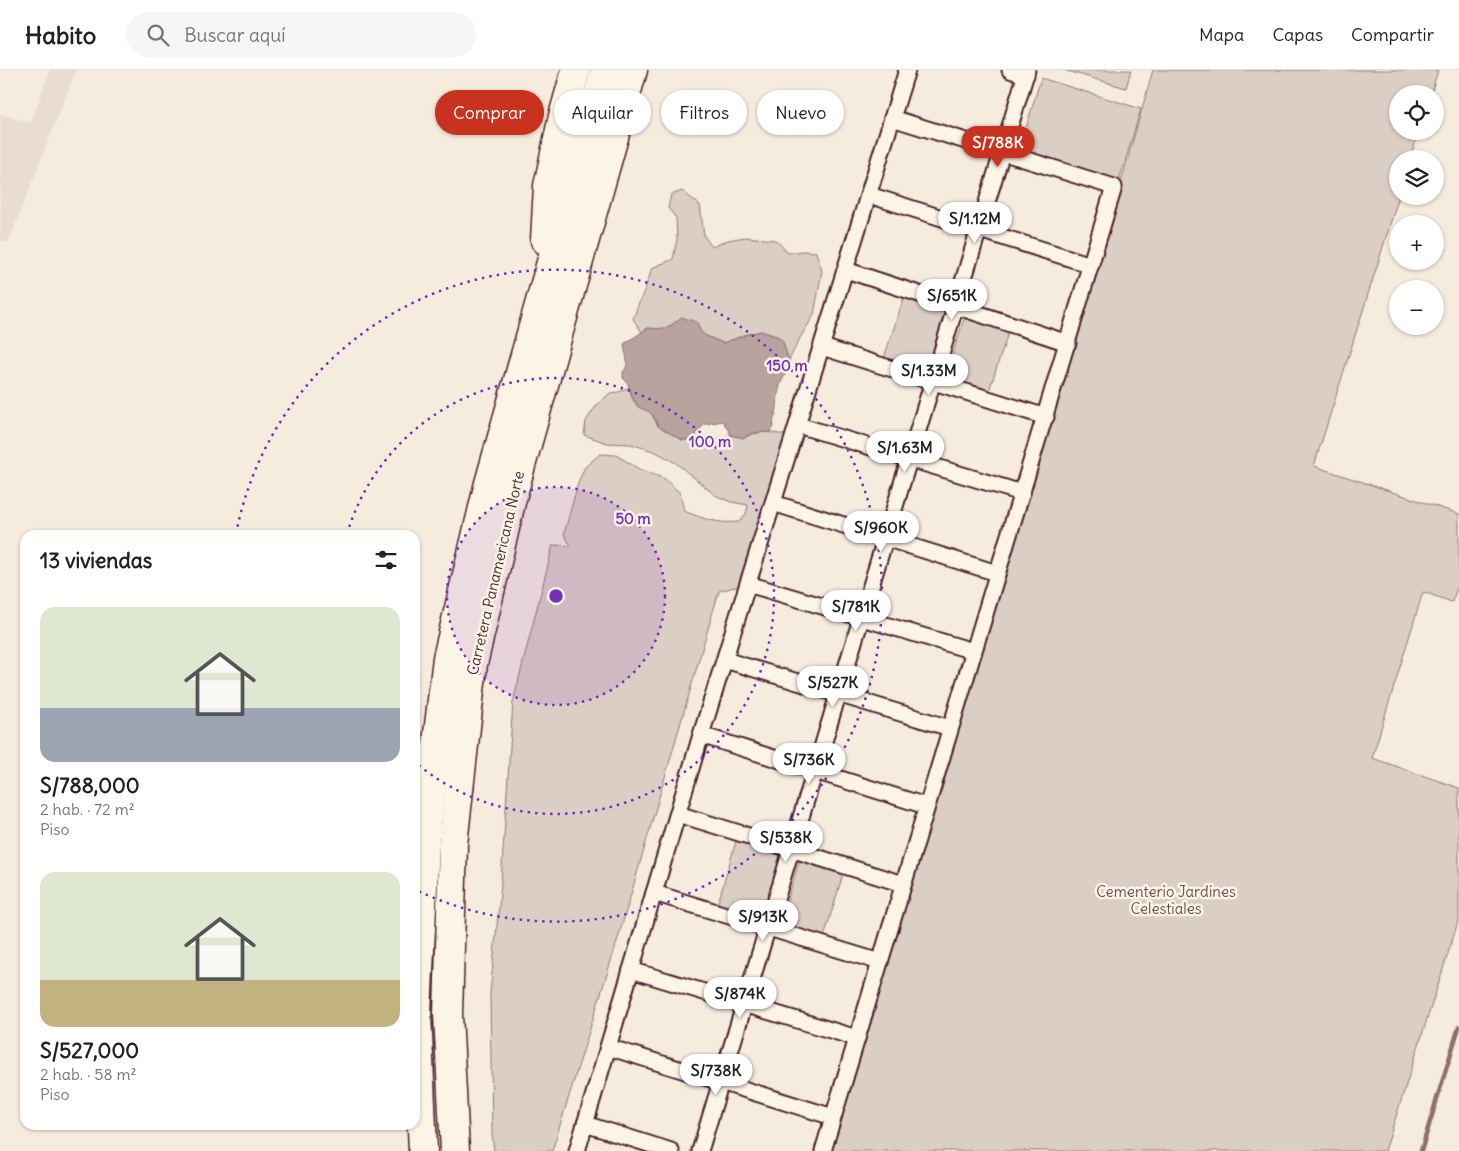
<!DOCTYPE html>
<html lang="es">
<head>
<meta charset="utf-8">
<style>
  body { margin:0; font-family:Delius,sans-serif; background:#f6f6f6; color:#202124; height:100vh; display:flex; flex-direction:column; font-size:19px; white-space:nowrap }
  * { box-sizing:border-box; margin:0 }
  p { font-size:16px; color:#757577 }
  .icon { flex:none; width:28px; height:28px; fill:none; stroke:currentColor; stroke-width:2; stroke-linecap:round; stroke-linejoin:round }
  .map { position:relative; flex:1; overflow:hidden }
  .panel { position:absolute; left:20px; top:460px; width:400px; height:600px; display:flex; flex-direction:column; background:#fff; border-radius:15px; box-shadow:0 1px 4px #0004 }
  .panel>* { flex:none }
  .top-card { position:absolute; left:435px; top:20px; width:475px; height:45px; display:flex; gap:10px }
  .tools { position:absolute; left:1389px; top:15px; display:grid; gap:10px }
  .tools a { display:grid; place-items:center; width:55px; height:55px; border-radius:50%; background:#fff; box-shadow:0 1px 4px #0004; font-size:25px }
  .price { position:absolute; translate:-50% -42px; padding:0 11px; border-radius:18px; background:#fff; color:#222; font-size:16px; line-height:32px; filter:drop-shadow(0 1px 2px #0008) }
  .price::after { content:''; position:absolute; left:50%; top:30px; width:15px; height:11px; margin-left:-8px; background:inherit; clip-path:polygon(0 0,100% 0,50% 100%) }
  .price.current { background:#c8321e; color:#fff }
  ul { padding:0; list-style:none }
  li { display:grid; align-content:center; gap:10px; height:265px; padding:0 20px }
  li span { display:grid; place-items:center; height:155px; border-radius:15px; color:#555 }
  li>.icon { margin-inline-start:auto }
  span .icon { width:90px; height:90px; fill:#fffc; stroke-width:1 }
  li b { font-size:21px }
  h2 { display:flex; justify-content:space-between; align-items:center; height:60px; padding:0 20px; font-size:21px }
  .pill { padding:0 18px; border-radius:22px; background:#fff; box-shadow:0 1px 4px #0004; font-size:18px; line-height:45px }
  .pill.current { background:#c8321e; color:#fff }
  header { display:flex; align-items:center; gap:30px; box-sizing:border-box; height:70px; padding:0 25px; background:#fff; border-bottom:1px solid #e0e0e0 }
  header strong { font-size:24px }
  nav { display:flex; gap:28px; margin-inline-start:auto; font-size:18px }
  .search { width:350px; height:45px; background:#f6f6f6; display:flex; align-items:center; gap:12px; box-sizing:border-box; padding:0 18px; border-radius:28px; color:#757577; font-size:19px }
  .map>svg:first-child { display:block }
  .built { fill:#e8ddd0 }
  .green { fill:#dbcec4; stroke:#927678 }
  .water { fill:#b8a39e; stroke:#8c6e70 }
  .lines { fill:none; stroke-linecap:round; stroke-linejoin:round }
  .stream { stroke:#8c6e70; stroke-width:4.5 }
  .street-casing { stroke:#4a1f2b; stroke-width:19 }
  .highway-casing { stroke:#4a1f2b; stroke-width:31 }
  .street { stroke:#fcf5e5; stroke-width:15 }
  .highway { stroke:#fcf5e5; stroke-width:28 }
  .ring { fill:none; stroke:#7b2cbf; stroke-width:2.5; stroke-dasharray:2.5 5 }
  .labels { text-anchor:middle; stroke-width:5; stroke-linejoin:round; paint-order:stroke }
  .street-label { font-size:15px; fill:#4a1f2b; stroke:#fcf5e5 }
  .park-label { font-size:15px; fill:#6e4b51; stroke:#fcf5e5 }
  .centre { fill:#7b2cbf; stroke:#fcf5e5; stroke-width:2.5 }
  .ring-label { font-size:15px; text-anchor:middle; font-weight:bold; fill:#7b2cbf; stroke:#fcf5e5; stroke-width:5; stroke-linejoin:round; paint-order:stroke }
</style>
</head>
<body>
<header>
<strong>Habito</strong>
<div class="search"><svg class="icon" aria-label="search" viewBox="0 0 24 24"><circle cx="10" cy="10" r="6"/><path d="M15 15l6 6"/></svg>Buscar aquí</div>
<nav><a>Mapa</a><a>Capas</a><a>Compartir</a></nav>
</header>
<div class="map">
<svg width="1459" height="1081" viewBox="0 0 1459 1081">
  <rect width="100%" height="100%" fill="#f5ecde"/>
  <filter id="ink" filterUnits="userSpaceOnUse"><feTurbulence type="fractalNoise" baseFrequency=".02" numOctaves="2"/><feDisplacementMap in="SourceGraphic" scale="10" xChannelSelector="R" yChannelSelector="G"/><feConvolveMatrix kernelMatrix="1 2 1 2 8 2 1 2 1" color-interpolation-filters="sRGB"/></filter>
  <g filter="url(#ink)">
    <polygon class="built" points="50,0 76,0 8,173 0,170 0,44 31,53"/>
    <g class="green">
      <polygon points="1064,0 1131,0 1126,18"/>
      <polygon points="1153,0 1438,0 1431,24 1398,24 1398,61 1419,61 1410,89 1398,89 1399,126 1314,396 1459,444 1459,512 1452,532 1423,522 1372,688 1459,718 1459,849 1385,1081 830,1081 1109,154"/>
      <polygon points="1041,8 1141,39 1119,111 1019,81"/>
      <path d="M 682,121 L 700,135 L 704,166 L 712,177 L 728,170 L 745,167 L 776,170 L 788,183 L 803,181 L 816,182 L 822,201 L 814,245 L 800,268 L 789,290 L 785,280 L 783,272 L 779,267 L 761,261 L 745,265 L 723,273 L 704,265 L 681,247 C 671,258 662,260 648,258 L 642,262 L 633,249 C 639,232 647,216 652,198 L 673,189 L 677,169 L 676,148 L 668,138 L 671,125 Z"/>
      <polygon points="905,224 947,238 926,304 883,291"/>
      <polygon points="966,243 1010,257 988,324 944,310"/>
      <path d="M 629,317 L 632,328 L 638,337 L 650,341 L 658,356 L 682,370 L 712,370 L 731,365 L 744,368 C 757,360 770,362 785,365 L 739,516 L 719,521 L 620,862 L 552,1081 L 494,1081 L 492,1064 L 490,923 L 500,826 L 513,632 L 553,475 L 571,476 L 564,464 L 579,410 L 585,397 L 600,384 L 616,385 L 639,399 L 665,409 L 680,423 L 684,441 C 704,449 718,454 739,452 L 746,444 L 748,435 L 731,432 L 715,425 L 676,393 L 656,382 L 631,374 L 607,373 L 584,365 L 586,351 L 596,336 L 610,323 L 619,322 Z"/>
      <polygon points="737,768 783,781 762,850 717,836"/>
      <polygon points="800,788 844,801 824,867 780,854"/>
    </g>
    <path class="water" d="M 681,247 L 697,252 C 701,267 709,267 723,273 L 745,265 L 761,261 L 779,267 L 783,272 L 791,297 C 779,311 778,320 777,338 C 776,346 772,348 774,357 L 770,362 L 752,363 L 744,368 L 731,365 L 723,351 L 705,354 L 696,363 L 697,369 L 682,370 L 658,356 C 651,335 644,345 636,333 C 630,325 631,314 623,308 L 623,302 C 631,294 625,285 624,274 L 648,258 C 662,260 671,258 681,247 Z"/>
    <g class="lines">
      <polyline class="stream" points="1421,1081 1459,957"/>
      <defs>
        <g id="street">
          <polyline points="1010,0 1026,5"/>
          <polyline points="869,125 1091,195"/>
          <polyline points="846,200 1068,273"/>
          <polyline points="822,277 1046,347"/>
          <polyline points="798,355 1022,423"/>
          <polyline points="773,433 997,503"/>
          <polyline points="748,514 973,581"/>
          <polyline points="725,590 950,658"/>
          <polyline points="701,665 926,736"/>
          <polyline points="678,744 903,814"/>
          <polyline points="654,823 880,892"/>
          <polyline points="631,900 857,968"/>
          <polyline points="608,977 833,1047"/>
          <polyline points="585,1054 671,1081"/>
          <polyline points="577,1081 701,665 907,0"/>
          <polyline points="700,1081 1027,0"/>
          <polyline points="823,1081 1114,117 892,48"/>
        </g>
        <g id="highway">
          <polyline points="545,170 548,116 563,46 576,0"/>
          <polyline points="423,1081 417,943 425,773 447,588 488,417 605,0"/>
          <polyline points="455,1081 448,944 453,774 473,594 513,424 633,0"/>
        </g>
      </defs>
      <use href="#street" class="street-casing"/>
      <use href="#highway" class="highway-casing"/>
      <use href="#street" class="street"/>
      <use href="#highway" class="highway"/>
    </g>
  </g>
  <circle cx="556" cy="526" r="109" fill="#7b2cbf" fill-opacity=".12"/>
  <g class="ring">
    <circle cx="556" cy="526" r="109"/>
    <path d="M347 464A218 218 0 1 1 416 693"/>
    <path d="M236 464A326 326 0 1 1 416 820"/>
  </g>
  <g class="labels">
    <g class="street-label">
      <text transform="translate(496 503) rotate(-77)" y="5">Carretera Panamericana Norte</text>
    </g>
    <g class="park-label">
      <text x="1166" y="827">Cementerio Jardines<tspan x="1166" dy="17">Celestiales</tspan></text>
    </g>
  </g>
  <circle cx="556" cy="526" r="8" class="centre"/>
  <g class="ring-label">
    <text x="787" y="301">150 m</text>
    <text x="710" y="377">100 m</text>
    <text x="633" y="454">50 m</text>
  </g>
</svg>
<div class="tools">
<a><svg class="icon" aria-label="locate" viewBox="0 0 24 24"><circle cx="12" cy="12" r="6"/><path d="M12 2v4M12 18v4M2 12h4M18 12h4"/></svg></a>
<a><svg class="icon" aria-label="layers" viewBox="0 0 24 24"><path d="M12 4l9 5-9 5-9-5zM3 14l9 5 9-5"/></svg></a>
<a>+</a>
<a>−</a>
</div>
<b class="price current" style="left:998px;top:98px">S/788K</b>
<b class="price" style="left:975px;top:174px">S/1.12M</b>
<b class="price" style="left:952px;top:251px">S/651K</b>
<b class="price" style="left:929px;top:326px">S/1.33M</b>
<b class="price" style="left:905px;top:403px">S/1.63M</b>
<b class="price" style="left:881px;top:483px">S/960K</b>
<b class="price" style="left:856px;top:562px">S/781K</b>
<b class="price" style="left:833px;top:638px">S/527K</b>
<b class="price" style="left:809px;top:715px">S/736K</b>
<b class="price" style="left:786px;top:793px">S/538K</b>
<b class="price" style="left:763px;top:872px">S/913K</b>
<b class="price" style="left:740px;top:949px">S/874K</b>
<b class="price" style="left:716px;top:1026px">S/738K</b>
<div class="top-card">
<a class="pill current">Comprar</a>
<a class="pill">Alquilar</a>
<a class="pill">Filtros</a>
<a class="pill">Nuevo</a>
</div>
<section class="panel">
<h2>13 viviendas<svg class="icon" aria-label="filters" viewBox="0 0 24 24"><path d="M4 7h16M4 17h16"/><circle cx="9" cy="7" r="2"/><circle cx="15" cy="17" r="2"/></svg></h2>
<ul>
<li><span style="background:linear-gradient(#dfe7d0 65%,#9aa5b1 0)"><svg class="icon" aria-label="home" viewBox="0 0 24 24"><path d="M3 11l9-7 9 7M6 9v11h12V9"/></svg></span><div><b>S/788,000</b><p>2 hab. · 72 m²</p><p>Piso</p></div></li>
<li><span style="background:linear-gradient(#dfe7d0 70%,#c2b280 0)"><svg class="icon" aria-label="home" viewBox="0 0 24 24"><path d="M3 11l9-7 9 7M6 9v11h12V9"/></svg></span><div><b>S/527,000</b><p>2 hab. · 58 m²</p><p>Piso</p></div></li>
</ul>
</section>
</div>
</body>
</html>
